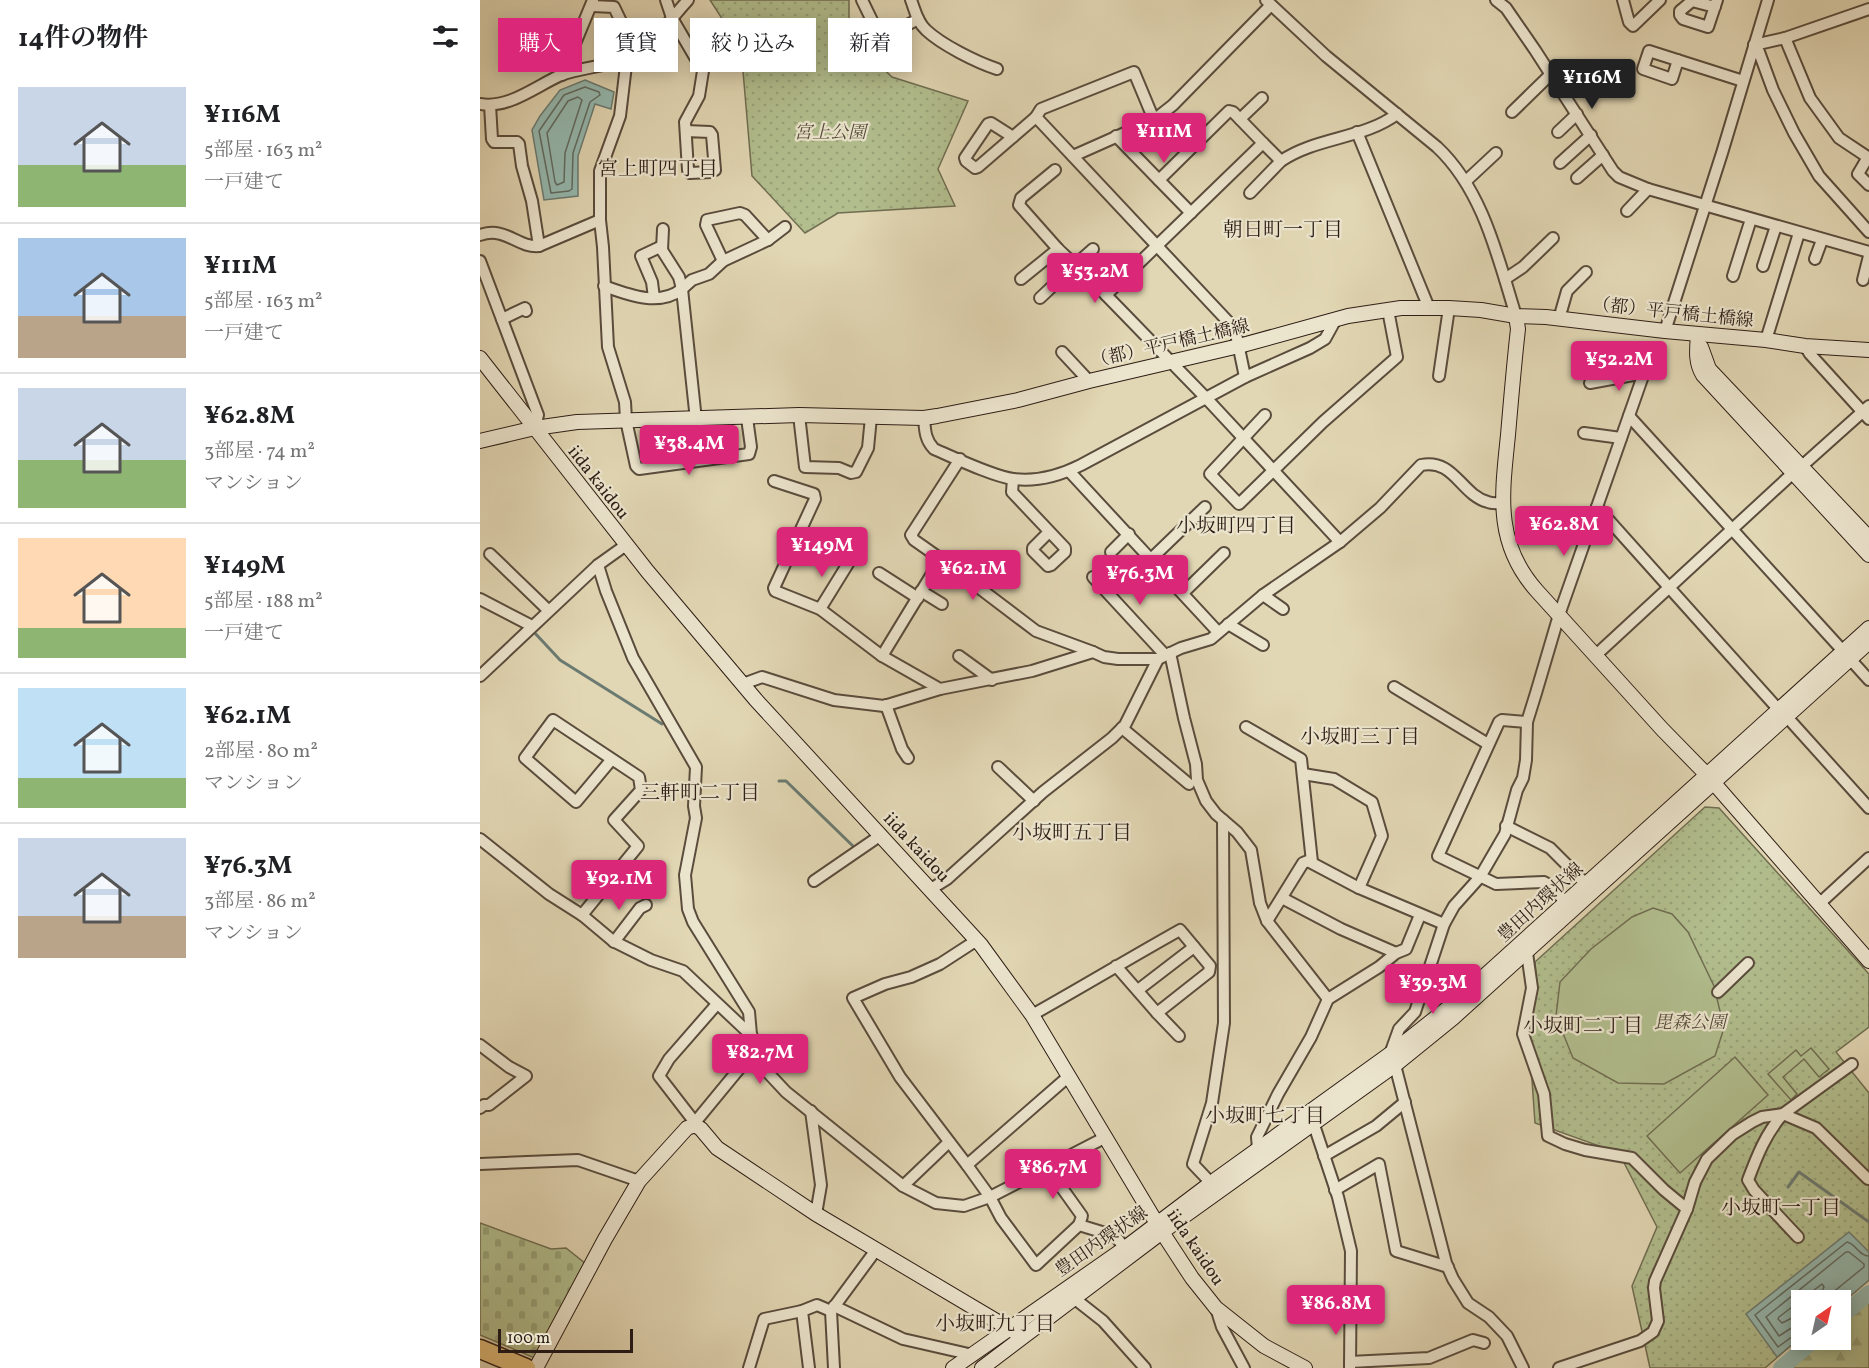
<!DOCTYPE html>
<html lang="ja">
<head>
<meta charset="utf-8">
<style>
  body { margin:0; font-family:Vollkorn,"Noto Serif JP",serif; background:#f6f6f6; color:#202124; height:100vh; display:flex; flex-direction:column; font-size:22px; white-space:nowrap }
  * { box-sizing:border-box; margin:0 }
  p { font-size:20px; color:#757577 }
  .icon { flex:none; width:33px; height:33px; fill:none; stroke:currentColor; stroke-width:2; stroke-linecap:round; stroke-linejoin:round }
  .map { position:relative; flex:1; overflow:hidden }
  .drawer { display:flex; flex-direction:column; background:#fff; width:480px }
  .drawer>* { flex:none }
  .hud { position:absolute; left:18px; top:18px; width:570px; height:54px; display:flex; gap:12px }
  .needle { width:39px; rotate:34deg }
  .buttons { position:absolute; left:1311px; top:1290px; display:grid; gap:12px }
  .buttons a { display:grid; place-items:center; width:60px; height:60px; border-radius:0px; background:#fff; box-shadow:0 3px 15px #0003; font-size:30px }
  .scale { position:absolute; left:18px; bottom:15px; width:135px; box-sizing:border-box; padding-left:6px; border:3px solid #2d1d15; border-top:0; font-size:16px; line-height:21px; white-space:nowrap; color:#2d1d15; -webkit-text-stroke:4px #ece5ce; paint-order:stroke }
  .price { position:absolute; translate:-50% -51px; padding:0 14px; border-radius:6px; background:#db2777; color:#fff; font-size:20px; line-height:39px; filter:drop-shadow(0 2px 3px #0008) }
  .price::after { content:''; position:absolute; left:50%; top:36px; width:18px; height:14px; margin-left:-9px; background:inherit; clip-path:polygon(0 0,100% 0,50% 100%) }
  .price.active { background:#222; color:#fff }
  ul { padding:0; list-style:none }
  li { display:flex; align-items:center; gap:18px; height:150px; padding:0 18px }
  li+li { border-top:2px solid #e0e0e0 }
  li span { display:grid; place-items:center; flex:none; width:168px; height:120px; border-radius:0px; color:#555 }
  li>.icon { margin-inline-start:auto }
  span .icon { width:72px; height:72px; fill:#fffc; stroke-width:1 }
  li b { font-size:26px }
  h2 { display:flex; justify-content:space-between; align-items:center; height:72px; padding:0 18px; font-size:26px }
  .pill { padding:0 21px; border-radius:0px; background:#fff; box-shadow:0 3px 15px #0003; font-size:21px; line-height:54px }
  .pill.active { background:#db2777; color:#fff }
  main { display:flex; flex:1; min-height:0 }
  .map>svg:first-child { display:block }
  .forest { fill:url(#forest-firs); stroke:#706e52; stroke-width:1.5 }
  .cemetery { fill:url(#cemetery-stones); stroke:#706e52; stroke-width:1.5 }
  .park { fill:url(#park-dots); stroke:#706e52; stroke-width:1.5 }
  .garden { fill:#b2be8e; stroke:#706e52; stroke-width:1.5 }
  .water { fill:#95b9b0; stroke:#6b7b72; stroke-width:1.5 }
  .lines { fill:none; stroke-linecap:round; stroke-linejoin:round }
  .shore { stroke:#616b62; stroke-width:1.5 }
  .stream { stroke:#6b7b72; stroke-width:3 }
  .river { stroke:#95b9b0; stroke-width:16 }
  .street-casing { stroke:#5a4c3d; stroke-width:14 }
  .secondary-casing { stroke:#2d1d15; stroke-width:16 }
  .highway-casing { stroke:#2d1d15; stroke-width:21 }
  .street { stroke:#ece5ce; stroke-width:10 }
  .secondary { stroke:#ece5ce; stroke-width:14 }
  .highway { stroke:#e1bc7a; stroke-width:18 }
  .labels { text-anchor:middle; stroke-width:4.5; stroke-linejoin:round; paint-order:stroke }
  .park-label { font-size:18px; font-style:italic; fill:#554d39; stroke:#ece5ce }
  .street-label { font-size:18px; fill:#2d1d15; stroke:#ece5ce }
  .neighbourhood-label { font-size:20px; fill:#2d1d15; stroke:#ece5ce }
</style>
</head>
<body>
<main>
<section class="drawer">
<h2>14件の物件<svg class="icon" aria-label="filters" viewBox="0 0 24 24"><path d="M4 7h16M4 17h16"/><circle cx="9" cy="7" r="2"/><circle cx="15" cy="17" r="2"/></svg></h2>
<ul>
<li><span style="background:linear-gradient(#c9d6e8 65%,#8fb573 0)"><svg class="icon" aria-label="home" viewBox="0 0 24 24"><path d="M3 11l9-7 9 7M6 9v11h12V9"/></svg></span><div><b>¥116M</b><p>5部屋 · 163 m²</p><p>一戸建て</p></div></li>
<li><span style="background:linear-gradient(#a9c7e8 65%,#b9a48a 0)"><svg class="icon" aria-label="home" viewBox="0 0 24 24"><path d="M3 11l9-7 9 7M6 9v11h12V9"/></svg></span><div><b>¥111M</b><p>5部屋 · 163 m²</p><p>一戸建て</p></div></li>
<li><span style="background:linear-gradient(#c9d6e8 60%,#8fb573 0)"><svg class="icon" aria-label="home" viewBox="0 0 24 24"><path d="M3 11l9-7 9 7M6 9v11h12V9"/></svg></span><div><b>¥62.8M</b><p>3部屋 · 74 m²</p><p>マンション</p></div></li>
<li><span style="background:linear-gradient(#ffd9b3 75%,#8fb573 0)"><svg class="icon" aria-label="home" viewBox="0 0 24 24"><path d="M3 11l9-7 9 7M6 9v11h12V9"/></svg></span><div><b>¥149M</b><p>5部屋 · 188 m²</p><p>一戸建て</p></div></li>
<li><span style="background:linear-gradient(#bfe0f5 75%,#8fb573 0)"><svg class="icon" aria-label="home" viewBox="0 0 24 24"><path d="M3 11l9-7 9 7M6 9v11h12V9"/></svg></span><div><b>¥62.1M</b><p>2部屋 · 80 m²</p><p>マンション</p></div></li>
<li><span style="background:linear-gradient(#c9d6e8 65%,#b9a48a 0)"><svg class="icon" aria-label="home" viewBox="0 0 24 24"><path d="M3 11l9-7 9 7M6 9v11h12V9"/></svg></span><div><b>¥76.3M</b><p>3部屋 · 86 m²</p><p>マンション</p></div></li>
</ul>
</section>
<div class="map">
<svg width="1389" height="1368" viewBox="0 0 1389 1368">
  <defs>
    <pattern id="forest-firs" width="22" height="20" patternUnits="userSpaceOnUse" patternTransform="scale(1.5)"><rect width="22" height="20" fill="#b2be8e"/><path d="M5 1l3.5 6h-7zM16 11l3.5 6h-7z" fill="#99a37a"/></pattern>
    <pattern id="cemetery-stones" width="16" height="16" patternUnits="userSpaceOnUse" patternTransform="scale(1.5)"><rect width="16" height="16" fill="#b2be8e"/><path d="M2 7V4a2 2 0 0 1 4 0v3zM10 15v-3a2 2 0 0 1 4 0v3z" fill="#99a37a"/></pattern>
    <pattern id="park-dots" width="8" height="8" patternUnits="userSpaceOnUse" patternTransform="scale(1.5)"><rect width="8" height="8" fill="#b2be8e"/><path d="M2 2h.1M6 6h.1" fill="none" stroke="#99a37a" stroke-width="1.8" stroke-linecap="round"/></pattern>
  </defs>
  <rect width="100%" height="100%" fill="#e2d7b4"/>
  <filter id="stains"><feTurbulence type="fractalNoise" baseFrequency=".00333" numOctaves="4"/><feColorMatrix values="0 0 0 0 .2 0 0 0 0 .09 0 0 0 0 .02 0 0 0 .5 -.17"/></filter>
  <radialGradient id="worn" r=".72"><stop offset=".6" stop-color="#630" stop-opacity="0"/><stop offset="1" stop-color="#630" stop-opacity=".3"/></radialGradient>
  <polygon class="forest" points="1389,1300 1389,1368 1308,1368 1342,1340 1360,1340 1361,1324"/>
  <polygon class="cemetery" points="0,1223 71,1249 86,1248 106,1264 57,1359 0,1335"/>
  <g class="park">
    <polygon points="230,0 369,0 369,35 412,77 488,101 458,169 475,206 358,213 325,233 272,176 261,48"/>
    <polygon points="1225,807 1239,808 1389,974 1389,1027 1356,1052 1389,1093 1389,1280 1361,1304 1360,1300 1322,1300 1321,1337 1285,1368 1170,1368 1152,1286 1177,1227 1139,1153 1055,1123 1049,1037 1057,987 1055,962"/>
  </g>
  <g class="garden">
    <polygon points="1173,908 1192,914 1208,932 1234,986 1244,1028 1235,1056 1184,1084 1138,1083 1093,1058 1076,1016 1080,982 1111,949 1152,917"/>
    <polygon points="1331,1048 1349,1069 1339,1077 1324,1059 1303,1077 1317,1094 1311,1100 1288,1074 1316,1050 1321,1056"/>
    <polygon points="1255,1057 1288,1095 1200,1173 1167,1136"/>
  </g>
  <g class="water">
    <polygon points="105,80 134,92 131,109 115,104 98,156 98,196 64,200 52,130 60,116 80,90"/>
    <polygon points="1369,1232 1389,1252 1389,1280 1361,1304 1360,1300 1322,1300 1321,1337 1297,1357 1266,1314"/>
  </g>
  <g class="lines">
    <g class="shore">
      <polygon points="105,87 119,92 120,95 110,102 93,153 92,189 89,191 71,193 59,131 84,95"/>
      <polygon points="98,97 102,100 85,153 84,182 77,185 75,182 67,133 88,101"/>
      <polyline points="1322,1316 1312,1318 1302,1323 1298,1319 1299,1317 1342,1284 1344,1287 1338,1300"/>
      <polyline points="1322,1325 1313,1327 1299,1336 1286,1317 1366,1252 1369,1252 1384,1264 1384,1267 1352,1293 1348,1300"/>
      <path d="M 1322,1333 L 1316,1334 L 1298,1347 L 1275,1315 L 1367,1242 C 1376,1244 1379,1256 1389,1256"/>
    </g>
    <g class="stream">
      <polyline points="53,631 80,660 182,724"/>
      <polyline points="299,781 306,781 375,848"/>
      <polyline points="1308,1187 1319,1172 1389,1222"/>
    </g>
    <g class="river">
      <polyline points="1360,1317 1389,1293"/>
      <polyline points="1301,1368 1334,1340"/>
    </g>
    <defs>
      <g id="street">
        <polyline points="186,0 192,18 223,71 219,96 205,122 208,170 210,173 231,172 235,170 232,135 230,132 206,131"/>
        <polyline points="382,0 399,35 404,38 438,19"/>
        <path d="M 431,0 C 435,10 437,22 446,30 C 462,45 496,62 517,69"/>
        <path d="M 786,0 L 846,56 L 957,147 C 1003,190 1018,258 1036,316"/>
        <polyline points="1016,0 1026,8 1055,50 1133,171 1139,177 1168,189 1389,252"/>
        <polyline points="1143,0 1149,22 1153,26 1180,0"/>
        <polyline points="112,6 134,7 147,34 147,57 140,116 120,171 120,220 123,247 128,347 145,402 146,420 156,466 159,469 269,454 271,447 267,418"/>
        <polyline points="1235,7 1212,1 1200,11 1200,15 1203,19 1228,27 1237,0"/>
        <polyline points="1305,38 1330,98 1359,138 1389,158"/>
        <polyline points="1274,45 1279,52 1293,90 1314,133 1339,176 1389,232"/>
        <polyline points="1274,45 1305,38 1389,9"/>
        <polyline points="1198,60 1192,79 1163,69 1169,51 1263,81"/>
        <polyline points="82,75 113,0"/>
        <path d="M 0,104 C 29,109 56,86 81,75 C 102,67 128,67 148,57 C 172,45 190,20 208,0"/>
        <polyline points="10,105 12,139 14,142 37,142 39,144 42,166 52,201 59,246 120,220"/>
        <polyline points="1032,112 1071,74"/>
        <polyline points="760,119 782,98"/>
        <polyline points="674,120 654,72 561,109 556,117 755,329 765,377"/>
        <polyline points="877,132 949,308"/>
        <polyline points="1078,132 1097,114"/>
        <polyline points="636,136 711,213"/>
        <polyline points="533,137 511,123 508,124 485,158 486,161 495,168 498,167 556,117"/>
        <polyline points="593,156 674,120 693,105 790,6"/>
        <polyline points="1388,157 1378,174 1389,185"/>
        <polyline points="1080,163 1111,135"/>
        <polyline points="575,170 541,198 539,205 578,249"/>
        <polyline points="1097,178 1123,155"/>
        <polyline points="679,180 749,111 753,112 783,143"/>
        <polyline points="986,181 1016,153"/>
        <polyline points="770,193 801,161"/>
        <polyline points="1147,211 1168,189"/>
        <path d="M 0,235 C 26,226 37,248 59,246"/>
        <polyline points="182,250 183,229"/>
        <polyline points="1335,259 1342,240"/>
        <polyline points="0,261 58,415 55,428"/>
        <polyline points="243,261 226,225 227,220 260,213 265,215 288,240"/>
        <polyline points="1283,266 1296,226"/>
        <polyline points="1253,276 1271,219"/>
        <polyline points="541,279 578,249 595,265 613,249"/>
        <polyline points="1025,279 1043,267 1073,238"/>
        <polyline points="1383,280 1389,256"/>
        <path d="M 124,286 C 149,295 179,307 202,289 L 216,420"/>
        <polyline points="174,298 172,282 161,256 180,247 199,277 202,289 212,280 229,274 243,261 288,240 305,227"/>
        <polyline points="560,298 595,265 626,295"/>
        <polyline points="22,319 45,308 46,311"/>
        <polyline points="1079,319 1087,291 1106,272"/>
        <polyline points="1185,331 1242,153 1288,0"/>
        <polyline points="1286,340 1319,233"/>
        <polyline points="1325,346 1330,354 1389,419"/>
        <polyline points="582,352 609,381"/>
        <polyline points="959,376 969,308"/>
        <polyline points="319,415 325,467 359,468 371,473 376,472 388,448 391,417"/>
        <polyline points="785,415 730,474 759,504 843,422 917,357 908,310"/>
        <polyline points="1149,416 1363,651"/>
        <path d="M 444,418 C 445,430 445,440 454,449 C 475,458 512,476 533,479 C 556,482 581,475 601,465 L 765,377 L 830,348 L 845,339 L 856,319"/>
        <polyline points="1104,433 1141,438"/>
        <polyline points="1322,466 1389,406"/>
        <polyline points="589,471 738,632"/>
        <polyline points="533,479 532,492 585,548 585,552 571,565 568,566 553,551 553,548 569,532"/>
        <path d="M 294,481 L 334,494 L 335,499 L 294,588 L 295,591 L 340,609 L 402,656 L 460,689 L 552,671 L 613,652 L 624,657 L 638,659 L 678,659 L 701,648 L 731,639 L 783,595 L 860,542 L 900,508 L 941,465 C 974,458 981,495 1008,502 C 1012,504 1018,503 1022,503"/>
        <polyline points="1117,507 1299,710"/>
        <path d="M 860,542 L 727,399 L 626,295 L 783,143 L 801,161 C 836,137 884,139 917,114"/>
        <polyline points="631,552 649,534"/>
        <polyline points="10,554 68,610"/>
        <polyline points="672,558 725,507"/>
        <polyline points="461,559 434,540 431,535 480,459"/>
        <polyline points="118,565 126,591 153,658 216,767 214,806 216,818 205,875 208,909 213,922 269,1012 272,1046 277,1061 306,1092 423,1186 456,1203 484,1206 510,1197 626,1137"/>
        <polyline points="399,573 438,598"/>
        <polyline points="613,577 685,655"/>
        <polyline points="441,591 462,604"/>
        <polyline points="703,593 744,553"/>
        <polyline points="783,595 803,609"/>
        <polyline points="0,599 52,626"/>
        <polyline points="340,609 369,562"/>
        <polyline points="748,624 783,645"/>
        <polyline points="690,653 704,718 716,764 717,780 726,801 736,814 757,832 771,850 780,903 787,921 848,999"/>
        <polyline points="1116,655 1313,473"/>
        <polyline points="402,656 461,559 556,631 613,652"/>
        <polyline points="479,656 512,680"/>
        <polyline points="1370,659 1389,680"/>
        <polyline points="0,676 118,565 146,545"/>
        <polyline points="263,684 282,677 354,700 404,706 460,689"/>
        <polyline points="914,687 1008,744"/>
        <polyline points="406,705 422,749 428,758"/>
        <polyline points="1307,717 1389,808"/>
        <polyline points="1047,722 1022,720 1019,722 958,856 1016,884 1064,882 1071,886 1086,903"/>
        <polyline points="766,727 821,759 832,862"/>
        <polyline points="642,728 709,784"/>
        <polyline points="518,767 554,801"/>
        <polyline points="823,774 854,779 892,802 902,836 879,888"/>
        <polyline points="1026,826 1070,848 1107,885"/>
        <polyline points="0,839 69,894 102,915 133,941 171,960 203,971 272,1036"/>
        <polyline points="334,881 401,835"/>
        <polyline points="451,889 467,879 563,792 632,738 645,725 678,659"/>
        <polyline points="802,898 861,929 916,953"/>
        <polyline points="1339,904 1389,858"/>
        <polyline points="102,915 158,846 134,820 161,790 159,777 73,720 45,758 96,802 132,759"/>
        <polyline points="787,921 823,863 828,861 879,888 964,924"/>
        <polyline points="134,942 160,908 166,905"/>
        <polyline points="1047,953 1052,988 1043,1034 1064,1094 1068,1136 1085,1144 1105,1150 1152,1158 1184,1190 1207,1209"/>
        <polyline points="658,990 714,947"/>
        <polyline points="1238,992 1268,963"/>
        <polyline points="677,1013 699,1036"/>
        <path d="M 552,1015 C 602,987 650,958 700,930 L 730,966 L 729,972 L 677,1013 L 636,966"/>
        <polyline points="0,1045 29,1067 46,1076 9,1105 4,1105 0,1108"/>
        <polyline points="910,1054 919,1029 935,1012 964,924 974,906 1000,877 1025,834 1037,790 1043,778 1046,760 1047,722 1056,693 1079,615 1164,373 1110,383"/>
        <polyline points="915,1065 966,1263 973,1279 988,1303 1009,1317 1027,1336 1043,1368"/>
        <polyline points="589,1076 487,1165 510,1197 521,1218 556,1265 599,1225 635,1236 645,1248"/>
        <polyline points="331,1111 341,1185 336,1214"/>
        <polyline points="215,1125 213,1120 179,1076 189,1059 237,1004"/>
        <polyline points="215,1125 217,1120 273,1052"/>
        <polyline points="834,1125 858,1197 871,1251 870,1368"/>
        <polyline points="778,1149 777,1137 798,1094 831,1037 848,999 899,967 916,953 926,949 940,915"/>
        <polyline points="844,1156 896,1126 925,1102"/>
        <polyline points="0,1164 98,1160 159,1181"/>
        <polyline points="487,1165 420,1077 373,998 405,984 431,977 460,964 497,940"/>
        <polyline points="558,1172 577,1181 602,1216 599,1225"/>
        <polyline points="731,1183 713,1164 732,1103 744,1023 743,820"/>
        <polyline points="423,1186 469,1142"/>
        <polyline points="855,1190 899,1164 916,1251 968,1267"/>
        <path d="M 1318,1237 L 1274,1190 L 1268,1180 C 1277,1156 1286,1133 1303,1114 L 1372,1064"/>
        <polyline points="595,1299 623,1321 665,1368"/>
        <polyline points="354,1306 423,1339 493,1355"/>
        <polyline points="736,1308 742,1327 764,1368"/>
        <polyline points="870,1362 949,1358 993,1340 1004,1343"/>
        <polyline points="269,1368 284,1319 322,1311"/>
        <polyline points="329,1368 322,1311 337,1305 351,1311"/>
        <polyline points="354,1368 351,1311 396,1250"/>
        <polyline points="1079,1368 1160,1341 1173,1332 1178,1321 1174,1288 1175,1281 1207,1209 1215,1182 1227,1159 1253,1134 1272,1122 1282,1117 1303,1114 1336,1128 1388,1179"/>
      </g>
      <g id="secondary">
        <path d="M 1036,316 L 1038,329 C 1034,364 1031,400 1028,435 C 1022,494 1014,543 1057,591 L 1182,729 L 1226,774 L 1389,961"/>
        <path d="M 1218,335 C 1217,349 1215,362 1223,375 L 1389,555"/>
        <polyline points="1221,347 1229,369 1389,538"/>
        <polyline points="0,358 168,572 276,700 501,945 552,1015 682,1232 712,1278 736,1308 784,1346 825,1368"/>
        <polyline points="0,441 55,428 97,422 319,415 444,418 457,416 538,400 609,381 759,346 868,316 921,308 969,308 1001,310 1036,316 1066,317 1185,331 1286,340 1325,346 1389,350"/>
        <polyline points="56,1368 125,1239 159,1181 207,1128 215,1125 221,1129 237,1148 336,1214 535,1332"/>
        <polyline points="473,1368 645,1248 731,1183 910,1054 978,1000 1389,628"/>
        <polyline points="502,1368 682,1232 915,1065 973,1018 1389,642"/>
      </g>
      <polyline id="highway" points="0,1349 46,1368"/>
    </defs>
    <use href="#street" class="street-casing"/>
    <use href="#secondary" class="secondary-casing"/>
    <use href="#highway" class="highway-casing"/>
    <use href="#street" class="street"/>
    <use href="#secondary" class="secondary"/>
    <use href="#highway" class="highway"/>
  </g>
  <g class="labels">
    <g class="park-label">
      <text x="350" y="138">宮上公園</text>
      <text x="1210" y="1028">毘森公園</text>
    </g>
    <g class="street-label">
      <text transform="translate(1193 312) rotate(6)" y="6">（都）平戸橋土橋線</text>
      <text transform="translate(690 343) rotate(-13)" y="6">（都）平戸橋土橋線</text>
      <text transform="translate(119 482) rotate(52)" y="6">iida kaidou</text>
      <text transform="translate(437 847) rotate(47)" y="6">iida kaidou</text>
      <text transform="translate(1060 902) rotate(-42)" y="6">豊田内環状線</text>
      <text transform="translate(621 1241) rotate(-35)" y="6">豊田内環状線</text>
      <text transform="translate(716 1247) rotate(56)" y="6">iida kaidou</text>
    </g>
    <g class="neighbourhood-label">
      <text x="178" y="175">宮上町四丁目</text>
      <text x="803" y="236">朝日町一丁目</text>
      <text x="756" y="532">小坂町四丁目</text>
      <text x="880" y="743">小坂町三丁目</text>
      <text x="220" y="799">三軒町二丁目</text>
      <text x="592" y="839">小坂町五丁目</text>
      <text x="1103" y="1032">小坂町二丁目</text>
      <text x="785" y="1122">小坂町七丁目</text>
      <text x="1301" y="1214">小坂町一丁目</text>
      <text x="515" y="1330">小坂町九丁目</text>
    </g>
  </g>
  <rect width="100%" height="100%" filter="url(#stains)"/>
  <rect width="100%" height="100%" fill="url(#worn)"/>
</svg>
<div class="buttons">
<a><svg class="needle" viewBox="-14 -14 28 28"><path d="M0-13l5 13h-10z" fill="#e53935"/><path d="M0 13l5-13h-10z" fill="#757577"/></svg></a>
</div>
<div class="scale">100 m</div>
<b class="price active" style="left:1112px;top:110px">¥116M</b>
<b class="price" style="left:684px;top:164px">¥111M</b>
<b class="price" style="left:615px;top:304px">¥53.2M</b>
<b class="price" style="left:1139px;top:392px">¥52.2M</b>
<b class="price" style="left:209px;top:476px">¥38.4M</b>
<b class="price" style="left:1084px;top:557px">¥62.8M</b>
<b class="price" style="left:342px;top:578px">¥149M</b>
<b class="price" style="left:493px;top:601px">¥62.1M</b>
<b class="price" style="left:660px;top:606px">¥76.3M</b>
<b class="price" style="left:139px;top:911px">¥92.1M</b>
<b class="price" style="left:953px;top:1015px">¥39.3M</b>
<b class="price" style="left:280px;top:1085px">¥82.7M</b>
<b class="price" style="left:573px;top:1200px">¥86.7M</b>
<b class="price" style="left:856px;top:1336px">¥86.8M</b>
<div class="hud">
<a class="pill active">購入</a>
<a class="pill">賃貸</a>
<a class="pill">絞り込み</a>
<a class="pill">新着</a>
</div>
</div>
</main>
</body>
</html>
